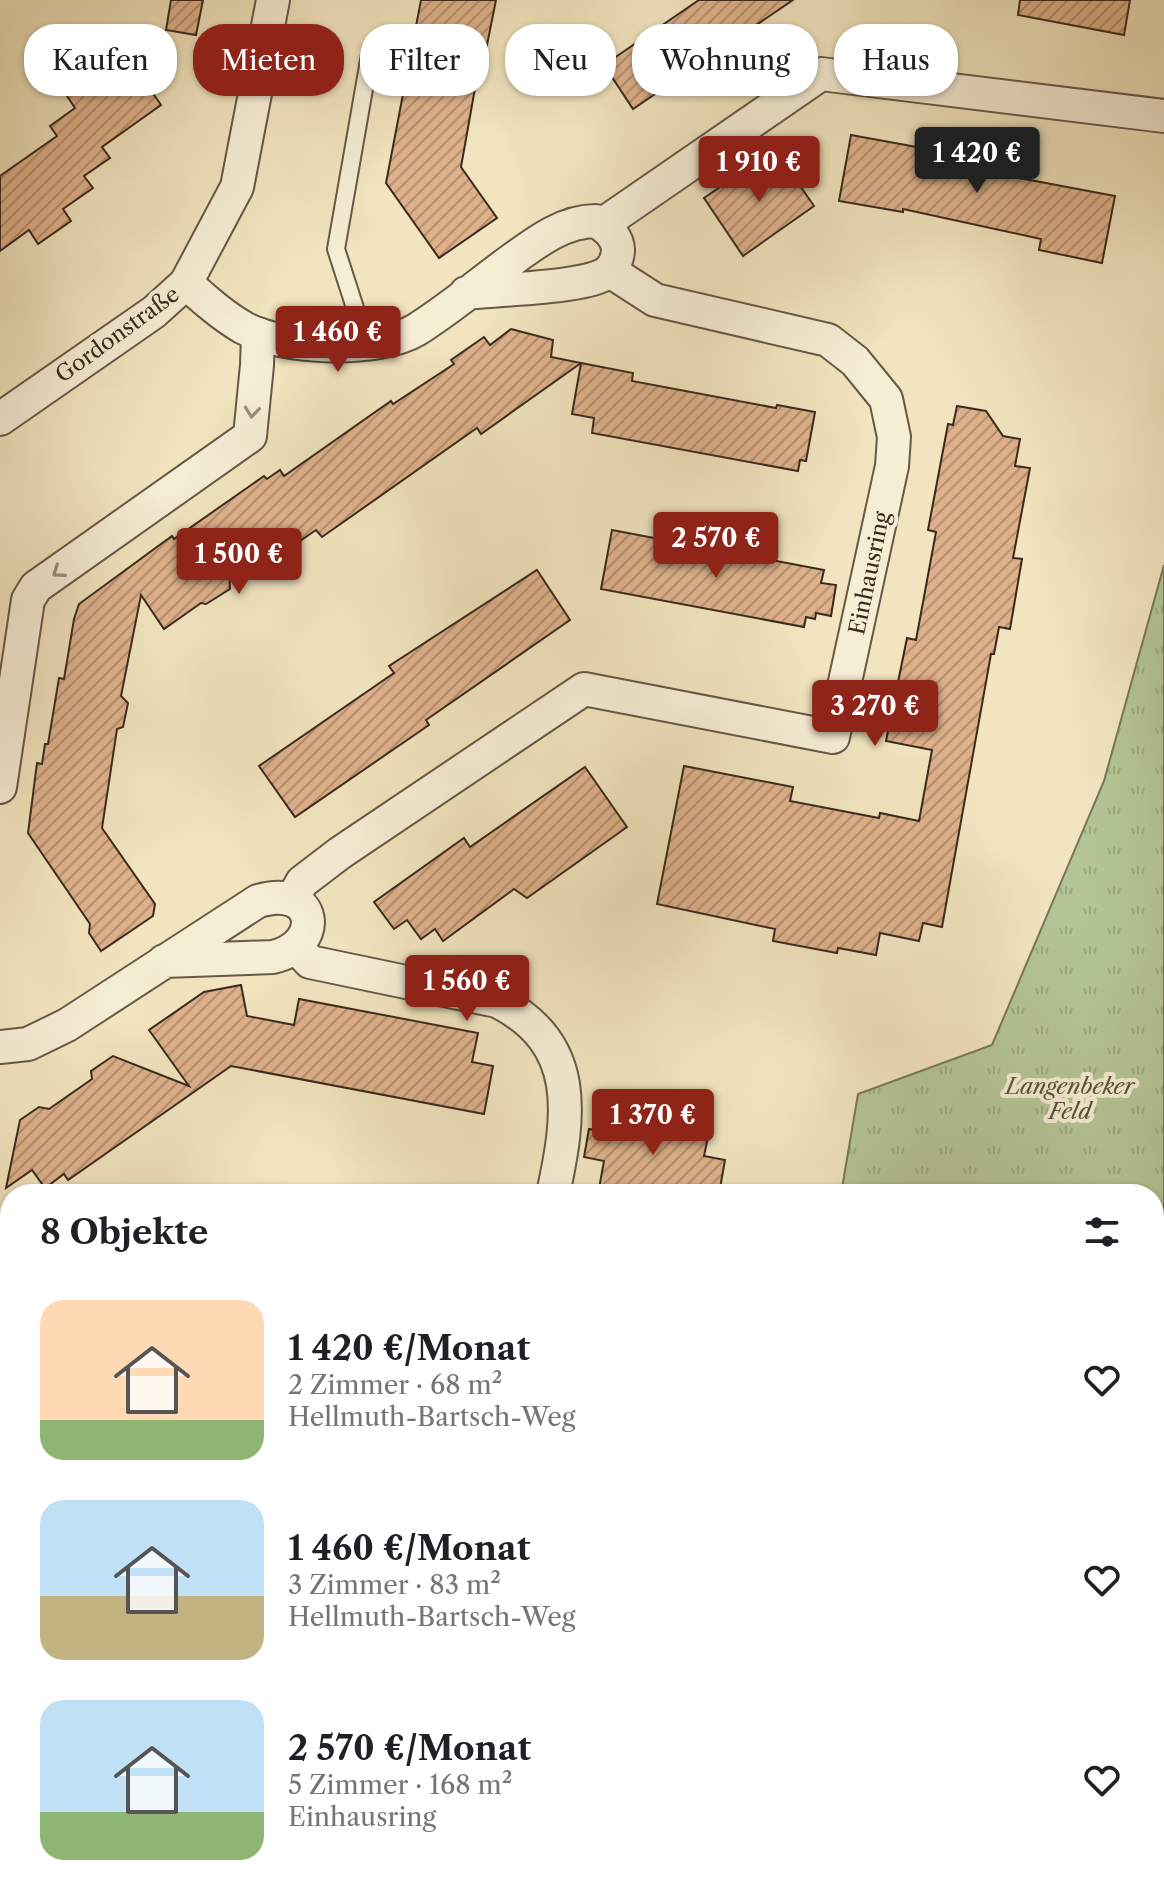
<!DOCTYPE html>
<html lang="de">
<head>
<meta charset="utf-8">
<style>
  body { margin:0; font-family:"Libre Caslon Text",serif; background:#f6f6f6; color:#202124; height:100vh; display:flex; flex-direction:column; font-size:30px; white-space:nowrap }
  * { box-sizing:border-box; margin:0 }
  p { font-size:26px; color:#757577 }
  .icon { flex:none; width:44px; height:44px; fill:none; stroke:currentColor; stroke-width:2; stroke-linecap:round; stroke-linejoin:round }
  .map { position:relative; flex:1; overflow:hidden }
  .side { position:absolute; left:0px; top:1184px; width:1164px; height:714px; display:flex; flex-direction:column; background:#fff; border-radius:32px 32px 0 0; box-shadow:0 2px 6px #0004 }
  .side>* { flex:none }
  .top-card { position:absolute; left:24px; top:24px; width:1116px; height:72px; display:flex; gap:16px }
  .price { position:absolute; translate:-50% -68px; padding:0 18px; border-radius:8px; background:#8f2418; color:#fff; font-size:26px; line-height:52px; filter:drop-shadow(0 2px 4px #0008) }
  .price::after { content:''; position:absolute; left:50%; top:48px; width:24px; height:18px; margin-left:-12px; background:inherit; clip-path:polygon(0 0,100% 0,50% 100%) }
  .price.selected { background:#222; color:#fff }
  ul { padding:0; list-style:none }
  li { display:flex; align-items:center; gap:24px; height:200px; padding:0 40px }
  li span { display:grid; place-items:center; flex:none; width:224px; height:160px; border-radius:24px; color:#555 }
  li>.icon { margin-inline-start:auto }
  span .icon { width:96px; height:96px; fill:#fffc; stroke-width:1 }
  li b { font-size:34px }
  h2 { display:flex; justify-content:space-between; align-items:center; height:96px; padding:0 40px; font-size:34px }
  .chip { padding:0 28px; border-radius:32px; background:#fff; box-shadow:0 2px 6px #0004; font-size:28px; line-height:72px }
  .chip.selected { background:#8f2418; color:#fff }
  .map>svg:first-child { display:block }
  .park { fill:url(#park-tufts); stroke:#77785a; stroke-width:2 }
  .building { fill:url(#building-hatch); stroke:#3a2a1e; stroke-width:2 }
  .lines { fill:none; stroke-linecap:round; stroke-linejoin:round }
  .lane-casing { stroke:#685846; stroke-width:20 }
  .street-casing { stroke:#685846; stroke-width:36 }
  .lane { stroke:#f6edd5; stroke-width:16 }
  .street { stroke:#f6edd5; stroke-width:32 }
  .oneway { stroke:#988c7a }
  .labels { text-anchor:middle; stroke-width:8; stroke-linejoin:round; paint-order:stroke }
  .street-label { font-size:22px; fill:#3a2a1e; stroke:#f6edd5 }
  .park-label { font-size:22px; font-style:italic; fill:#58513c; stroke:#f6edd5 }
</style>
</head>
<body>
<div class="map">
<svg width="1164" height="1897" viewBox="0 0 1164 1897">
  <defs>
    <pattern id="park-tufts" width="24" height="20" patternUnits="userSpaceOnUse" patternTransform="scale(2)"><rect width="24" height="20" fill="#b4c595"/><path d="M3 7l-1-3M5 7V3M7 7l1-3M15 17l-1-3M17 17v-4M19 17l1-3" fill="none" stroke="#9ca980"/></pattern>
    <pattern id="building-hatch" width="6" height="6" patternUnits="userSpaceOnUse" patternTransform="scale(2)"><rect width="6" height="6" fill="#deb18a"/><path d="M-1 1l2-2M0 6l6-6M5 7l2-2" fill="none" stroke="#b59070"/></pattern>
  </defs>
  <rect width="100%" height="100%" fill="#f1e4be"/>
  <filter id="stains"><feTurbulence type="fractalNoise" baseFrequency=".0025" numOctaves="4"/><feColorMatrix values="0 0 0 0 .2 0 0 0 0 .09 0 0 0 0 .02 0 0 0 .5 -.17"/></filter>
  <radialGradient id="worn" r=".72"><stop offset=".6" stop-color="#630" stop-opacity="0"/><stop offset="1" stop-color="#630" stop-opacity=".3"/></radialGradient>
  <g class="park">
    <polygon points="1164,565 1164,1728 1154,1735 1154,1194 841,1194 858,1094 992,1045 1104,781"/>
    <polygon points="10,1793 10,1888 917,1888 904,1897 0,1897 0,1798"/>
  </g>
  <g class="building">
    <polygon points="171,0 203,0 196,35 166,30"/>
    <polygon points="421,0 496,0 484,60 480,60 461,167 497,218 439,258 386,183"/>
    <polygon points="699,0 793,0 633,109 604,65"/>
    <polygon points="1020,0 1130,0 1124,35 1018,15"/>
    <polygon points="121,47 161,105 102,147 110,158 84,176 93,188 63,209 71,221 38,244 29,230 0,251 0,176 57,136 50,126 75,108 67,96 98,73 94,66"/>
    <polygon points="851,135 955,154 955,151 1017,165 1014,177 1115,196 1102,263 1039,250 1041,239 903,209 903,212 839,201"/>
    <polygon points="780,157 814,206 743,256 704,198 757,162 761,169"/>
    <polygon points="511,329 553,340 551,357 581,363 481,434 477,428 322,537 316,530 255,572 229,565 230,589 206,604 201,603 164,629 141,595 121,696 128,703 123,727 117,729 102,828 155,904 153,916 101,951 89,933 90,924 28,833 37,763 42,764 45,744 48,744 59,678 64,679 74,619 79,604 172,536 174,539 264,476 267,479 280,470 284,476 391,401 393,404 454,364 451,360 484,337 490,345"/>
    <polygon points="581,363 633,373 632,381 776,408 777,405 815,412 806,461 800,460 798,471 592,433 594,418 572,414"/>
    <polygon points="957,406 986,411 1003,436 1020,439 1015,466 1030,468 1013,558 1022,559 1010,629 999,627 994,654 991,654 942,927 923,923 919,941 880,933 876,955 838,948 837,953 773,941 775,929 657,904 684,766 793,787 790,801 879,818 880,813 919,821 932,750 886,741 907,638 916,640 936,532 928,530 948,424 953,425"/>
    <polygon points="612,530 824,570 821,583 836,585 831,616 816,613 815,619 806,617 804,627 601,589"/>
    <polygon points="537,570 570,620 426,720 429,725 295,817 259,766 394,673 389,666"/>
    <polygon points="585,767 627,827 527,898 514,889 443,941 435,929 421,939 407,920 394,929 374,902 464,838 470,847"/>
    <polygon points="241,985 247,1016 294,1025 299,999 478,1033 472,1062 493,1066 484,1114 231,1066 68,1180 64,1174 45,1188 32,1170 6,1188 20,1120 39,1107 49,1109 92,1079 91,1071 113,1056 189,1086 149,1030 204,992"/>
    <polygon points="621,1104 666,1112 662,1128 708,1137 704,1156 725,1160 719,1194 598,1194 604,1161 584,1157 589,1129 615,1134"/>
  </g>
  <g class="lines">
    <defs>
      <polyline id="lane" points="367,345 336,249 371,49"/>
      <g id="street">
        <polyline points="603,224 821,74 1164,116"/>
        <path d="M 186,283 C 204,299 223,316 244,328 C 283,349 377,353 416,330 C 448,310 479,284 509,262 C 535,243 563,221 596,221 C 606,227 617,236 618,249 C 618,260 612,271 603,275 C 578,288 498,289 466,293"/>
        <polyline points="0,419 154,312 186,283 237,187 273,0"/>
        <polyline points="0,787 28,600 36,587 250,436 257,365 258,334"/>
        <polyline points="293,898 302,882 340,853 584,689 833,737 892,466 894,437 886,399 855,361 828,340 655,300 610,271"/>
        <path d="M 297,948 L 310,962 L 497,1001 C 581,1043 570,1115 553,1194"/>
        <path d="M 0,1047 L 28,1044 L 67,1025 L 258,901 C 318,883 325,945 273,957 L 164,961"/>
        <polyline points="0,1541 10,1535"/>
      </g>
    </defs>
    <use href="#lane" class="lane-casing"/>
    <use href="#street" class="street-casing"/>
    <use href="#lane" class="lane"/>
    <use href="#street" class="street"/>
  </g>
  <defs><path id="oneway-chevron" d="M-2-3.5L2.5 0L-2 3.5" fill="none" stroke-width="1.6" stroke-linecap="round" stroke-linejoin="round" transform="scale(2)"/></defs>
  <g class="oneway">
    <use href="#oneway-chevron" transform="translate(252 412) rotate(96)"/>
    <use href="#oneway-chevron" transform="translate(58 572) rotate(145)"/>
  </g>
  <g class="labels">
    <g class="street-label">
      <text transform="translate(117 334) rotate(-36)" y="8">Gordonstraße</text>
      <text transform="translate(869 573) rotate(-78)" y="8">Einhausring</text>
    </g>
    <g class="park-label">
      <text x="1070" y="1094">Langenbeker<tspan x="1070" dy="25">Feld</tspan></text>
    </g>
  </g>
  <rect width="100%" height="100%" filter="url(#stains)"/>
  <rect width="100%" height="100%" fill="url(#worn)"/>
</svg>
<b class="price selected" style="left:977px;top:195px">1 420 €</b>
<b class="price" style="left:759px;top:204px">1 910 €</b>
<b class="price" style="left:338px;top:374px">1 460 €</b>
<b class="price" style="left:716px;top:580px">2 570 €</b>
<b class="price" style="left:239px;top:596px">1 500 €</b>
<b class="price" style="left:875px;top:748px">3 270 €</b>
<b class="price" style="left:467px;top:1023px">1 560 €</b>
<b class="price" style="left:653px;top:1157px">1 370 €</b>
<div class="top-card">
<a class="chip">Kaufen</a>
<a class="chip selected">Mieten</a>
<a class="chip">Filter</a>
<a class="chip">Neu</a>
<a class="chip">Wohnung</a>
<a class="chip">Haus</a>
</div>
<section class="side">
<h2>8 Objekte<svg class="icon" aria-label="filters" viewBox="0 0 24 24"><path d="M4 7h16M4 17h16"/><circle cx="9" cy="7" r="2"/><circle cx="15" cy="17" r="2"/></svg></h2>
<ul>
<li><span style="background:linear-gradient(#ffd9b3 75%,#8fb573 0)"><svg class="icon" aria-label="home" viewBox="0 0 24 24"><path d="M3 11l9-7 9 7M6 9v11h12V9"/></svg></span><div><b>1 420 €/Monat</b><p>2 Zimmer · 68 m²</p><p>Hellmuth-Bartsch-Weg</p></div><svg class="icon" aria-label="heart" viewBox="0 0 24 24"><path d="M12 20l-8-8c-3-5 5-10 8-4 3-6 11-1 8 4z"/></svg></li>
<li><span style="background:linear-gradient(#bfe0f5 60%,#c2b280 0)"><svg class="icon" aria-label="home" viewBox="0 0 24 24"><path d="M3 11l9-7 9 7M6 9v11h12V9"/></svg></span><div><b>1 460 €/Monat</b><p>3 Zimmer · 83 m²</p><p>Hellmuth-Bartsch-Weg</p></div><svg class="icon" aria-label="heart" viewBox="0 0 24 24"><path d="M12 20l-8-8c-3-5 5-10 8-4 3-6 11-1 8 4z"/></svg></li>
<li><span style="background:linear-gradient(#bfe0f5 70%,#8fb573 0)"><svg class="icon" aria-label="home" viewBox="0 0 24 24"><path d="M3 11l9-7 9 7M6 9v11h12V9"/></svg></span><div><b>2 570 €/Monat</b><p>5 Zimmer · 168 m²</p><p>Einhausring</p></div><svg class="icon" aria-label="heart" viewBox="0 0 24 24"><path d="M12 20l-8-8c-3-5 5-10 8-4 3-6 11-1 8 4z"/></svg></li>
</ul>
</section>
</div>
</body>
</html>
